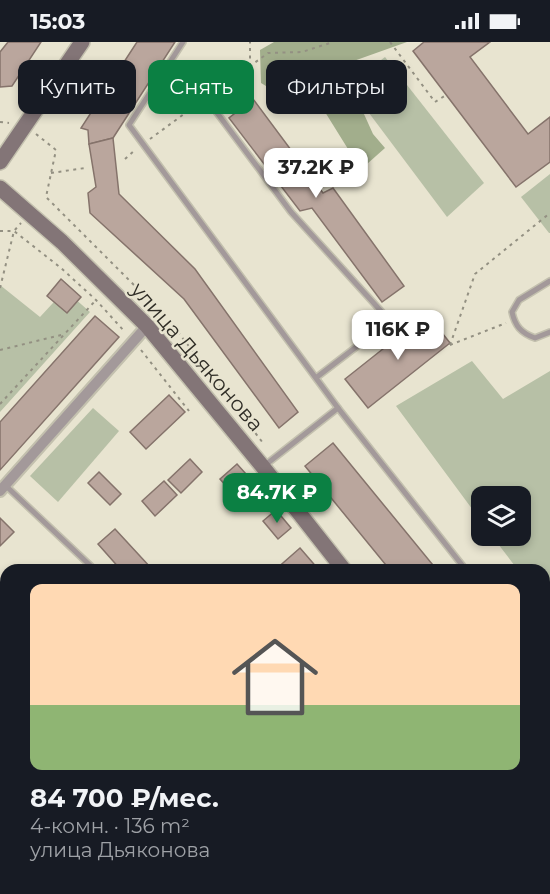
<!DOCTYPE html>
<html lang="ru">
<head>
<meta charset="utf-8">
<style>
  body { margin:0; font-family:Montserrat,sans-serif; background:#242831; color:#f1f3f6; height:100vh; display:flex; flex-direction:column; font-size:22px; white-space:nowrap }
  * { box-sizing:border-box; margin:0 }
  p { font-size:20px; color:#9ea1a6 }
  .icon { flex:none; width:33px; height:33px; fill:none; stroke:currentColor; stroke-width:2; stroke-linecap:round; stroke-linejoin:round }
  .map { position:relative; flex:1; overflow:hidden }
  .panel { position:absolute; left:0px; top:522px; width:550px; height:330px; display:flex; flex-direction:column; background:#171b24; border-radius:18px 18px 0 0; box-shadow:0 3px 9px #0003 }
  .panel>* { flex:none }
  .hud { position:absolute; left:18px; top:18px; width:514px; height:54px; display:flex; gap:12px }
  .fabs { position:absolute; left:471px; top:444px; display:grid; gap:12px }
  .fabs a { display:grid; place-items:center; width:60px; height:60px; border-radius:12px; background:#171b24; box-shadow:0 3px 9px #0003; font-size:30px }
  .price { position:absolute; translate:-50% -51px; padding:0 14px; border-radius:12px; background:#fff; color:#222; font-size:20px; line-height:39px; filter:drop-shadow(0 2px 3px #0008) }
  .price::after { content:''; position:absolute; left:50%; top:36px; width:18px; height:14px; margin-left:-9px; background:inherit; clip-path:polygon(0 0,100% 0,50% 100%) }
  .price.current { background:#0b8043; color:#fff }
  ul { padding:0; list-style:none }
  li { display:grid; align-content:center; gap:12px; height:318px; padding:0 30px }
  li+li { border-top:2px solid #363941 }
  li span { display:grid; place-items:center; height:186px; border-radius:12px; color:#555 }
  li>.icon { margin-inline-start:auto }
  span .icon { width:108px; height:108px; fill:#fffc; stroke-width:1 }
  li b { font-size:26px }
  .pill { padding:0 21px; border-radius:12px; background:#171b24; box-shadow:0 3px 9px #0003; font-size:21px; line-height:54px }
  .pill.current { background:#0b8043; color:#fff }
  .status { display:flex; justify-content:space-between; align-items:center; height:42px; padding:0 30px; background:#171b24; direction:ltr }
  .status svg { height:16px; fill:currentColor }
  .map>svg:first-child { display:block }
  .green { fill:#b7c0a6 }
  .forest { fill:#a2ae8c }
  .building { fill:#baa69d; stroke:#85736b; stroke-width:1.5 }
  .lines { fill:none; stroke-linecap:round; stroke-linejoin:round }
  .lane-casing { stroke:#c3c0ae; stroke-width:8 }
  .street-casing { stroke:#c3c0ae; stroke-width:14 }
  .secondary-casing { stroke:#c3c0ae; stroke-width:18 }
  .path { stroke:#939082; stroke-width:2; stroke-dasharray:3 4.5; stroke-linecap:butt }
  .lane { stroke:#a3999a; stroke-width:5 }
  .street { stroke:#a3999a; stroke-width:10 }
  .secondary { stroke:#837577; stroke-width:15 }
  .labels { text-anchor:middle; stroke-width:5; stroke-linejoin:round; paint-order:stroke }
  .street-label { font-size:21px; fill:#302e27; stroke:#e8e4d0 }
</style>
</head>
<body>
<div class="status"><b>15:03</b><svg viewBox="0 0 49 12"><path d="M0 12V9h3v3zM5 12V6h3v6zM10 12V3h3v9zM15 12V0h3v12zM26 1h20v11H26zM47 4h2v5h-2z"/></svg></div>
<div class="map">
<svg width="550" height="852" viewBox="0 0 550 852">
  <rect width="100%" height="100%" fill="#e8e4d0"/>
  <g class="green">
    <polygon points="385,15 484,141 447,175 348,43"/>
    <polygon points="550,132 550,191 549,191 521,155"/>
    <polygon points="0,243 40,275 65,248 90,270 0,370"/>
    <polygon points="472,319 503,357 550,329 550,571 545,564 544,528 518,528 492,494 520,494 520,454 482,454 481,479 396,364"/>
    <polygon points="93,366 119,389 58,460 30,434"/>
  </g>
  <polygon class="forest" points="274,0 407,0 334,26 359,61 373,92 385,106 367,122 348,107 302,33 266,44 261,41 260,8"/>
  <g class="building">
    <polygon points="8,0 41,0 12,44 0,45 0,10"/>
    <polygon points="137,0 175,0 113,96 89,102 88,88 81,86"/>
    <polygon points="424,0 490,0 470,15 528,92 550,75 550,120 516,145 413,9"/>
    <polygon points="253,57 323,151 333,146 404,244 382,260 312,166 300,169 229,76"/>
    <polygon points="113,96 119,152 195,227 298,370 279,386 184,257 90,171 88,151 96,145 89,102"/>
    <polygon points="61,237 81,255 67,271 47,254"/>
    <polygon points="427,272 450,301 368,366 345,337"/>
    <polygon points="95,274 119,295 0,428 0,380"/>
    <polygon points="169,353 185,370 146,407 130,390"/>
    <polygon points="333,401 437,528 390,528 305,424"/>
    <polygon points="190,417 202,430 181,451 168,438"/>
    <polygon points="237,422 256,443 239,459 220,437"/>
    <polygon points="99,430 121,452 110,463 88,441"/>
    <polygon points="164,439 177,453 155,474 142,459"/>
    <polygon points="276,468 291,486 278,497 263,479"/>
    <polygon points="0,476 14,490 0,504"/>
    <polygon points="115,487 151,526 149,528 121,528 98,502"/>
    <polygon points="300,506 319,528 275,528"/>
    <polygon points="6,696 6,731 4,733 0,729 0,702"/>
    <polygon points="89,846 126,846 120,852 82,852"/>
    <polygon points="331,846 363,846 364,848 360,852 324,852"/>
  </g>
  <g class="lines">
    <defs>
      <g id="lane">
        <polyline points="183,0 129,83 338,366"/>
        <polyline points="206,56 291,170 390,279 317,335"/>
        <path d="M 550,239 L 519,258 L 512,270 C 515,284 521,291 535,296 L 550,290"/>
        <polyline points="264,424 338,366 466,528"/>
        <polyline points="5,443 95,528"/>
        <polyline points="70,852 77,846"/>
        <polyline points="141,852 148,846"/>
        <polyline points="296,852 303,846"/>
      </g>
      <g id="street">
        <polyline points="0,449 147,284"/>
        <polyline points="0,663 6,656"/>
        <polyline points="377,846 382,852"/>
      </g>
      <g id="secondary">
        <polyline points="0,120 82,0"/>
        <polyline points="0,146 62,200 147,284 263,425 344,528"/>
        <polyline points="544,769 550,776"/>
      </g>
    </defs>
    <use href="#lane" class="lane-casing"/>
    <use href="#street" class="street-casing"/>
    <use href="#secondary" class="secondary-casing"/>
    <g class="path">
      <polyline points="390,0 435,60 446,53"/>
      <polyline points="250,24 250,0"/>
      <polyline points="213,51 268,11 302,10 333,0"/>
      <polyline points="0,80 9,81"/>
      <polyline points="36,92 56,108 46,155 168,277 263,401"/>
      <polyline points="150,97 199,61"/>
      <polyline points="125,117 136,107"/>
      <polyline points="51,131 85,126"/>
      <polyline points="0,189 14,189 61,226 96,258 125,290"/>
      <polyline points="0,246 14,189 21,181"/>
      <polyline points="450,303 475,232 550,171"/>
      <polyline points="450,303 506,281"/>
      <polyline points="0,308 65,292"/>
      <polyline points="141,308 189,369"/>
      <polyline points="0,362 96,258"/>
    </g>
    <use href="#lane" class="lane"/>
    <use href="#street" class="street"/>
    <use href="#secondary" class="secondary"/>
  </g>
  <g class="labels">
    <g class="street-label">
      <text transform="translate(197 315) rotate(49)" y="7">улица Дьяконова</text>
    </g>
  </g>
</svg>
<div class="fabs">
<a><svg class="icon" aria-label="layers" viewBox="0 0 24 24"><path d="M12 4l9 5-9 5-9-5zM3 14l9 5 9-5"/></svg></a>
</div>
<b class="price" style="left:316px;top:157px">37.2K ₽</b>
<b class="price" style="left:398px;top:319px">116K ₽</b>
<b class="price current" style="left:277px;top:482px">84.7K ₽</b>
<div class="hud">
<a class="pill">Купить</a>
<a class="pill current">Снять</a>
<a class="pill">Фильтры</a>
</div>
<section class="panel">
<ul>
<li><span style="background:linear-gradient(#ffd9b3 65%,#8fb573 0)"><svg class="icon" aria-label="home" viewBox="0 0 24 24"><path d="M3 11l9-7 9 7M6 9v11h12V9"/></svg></span><div><b>84 700 ₽/мес.</b><p>4-комн. · 136 m²</p><p>улица Дьяконова</p></div></li>
</ul>
</section>
</div>
</body>
</html>
